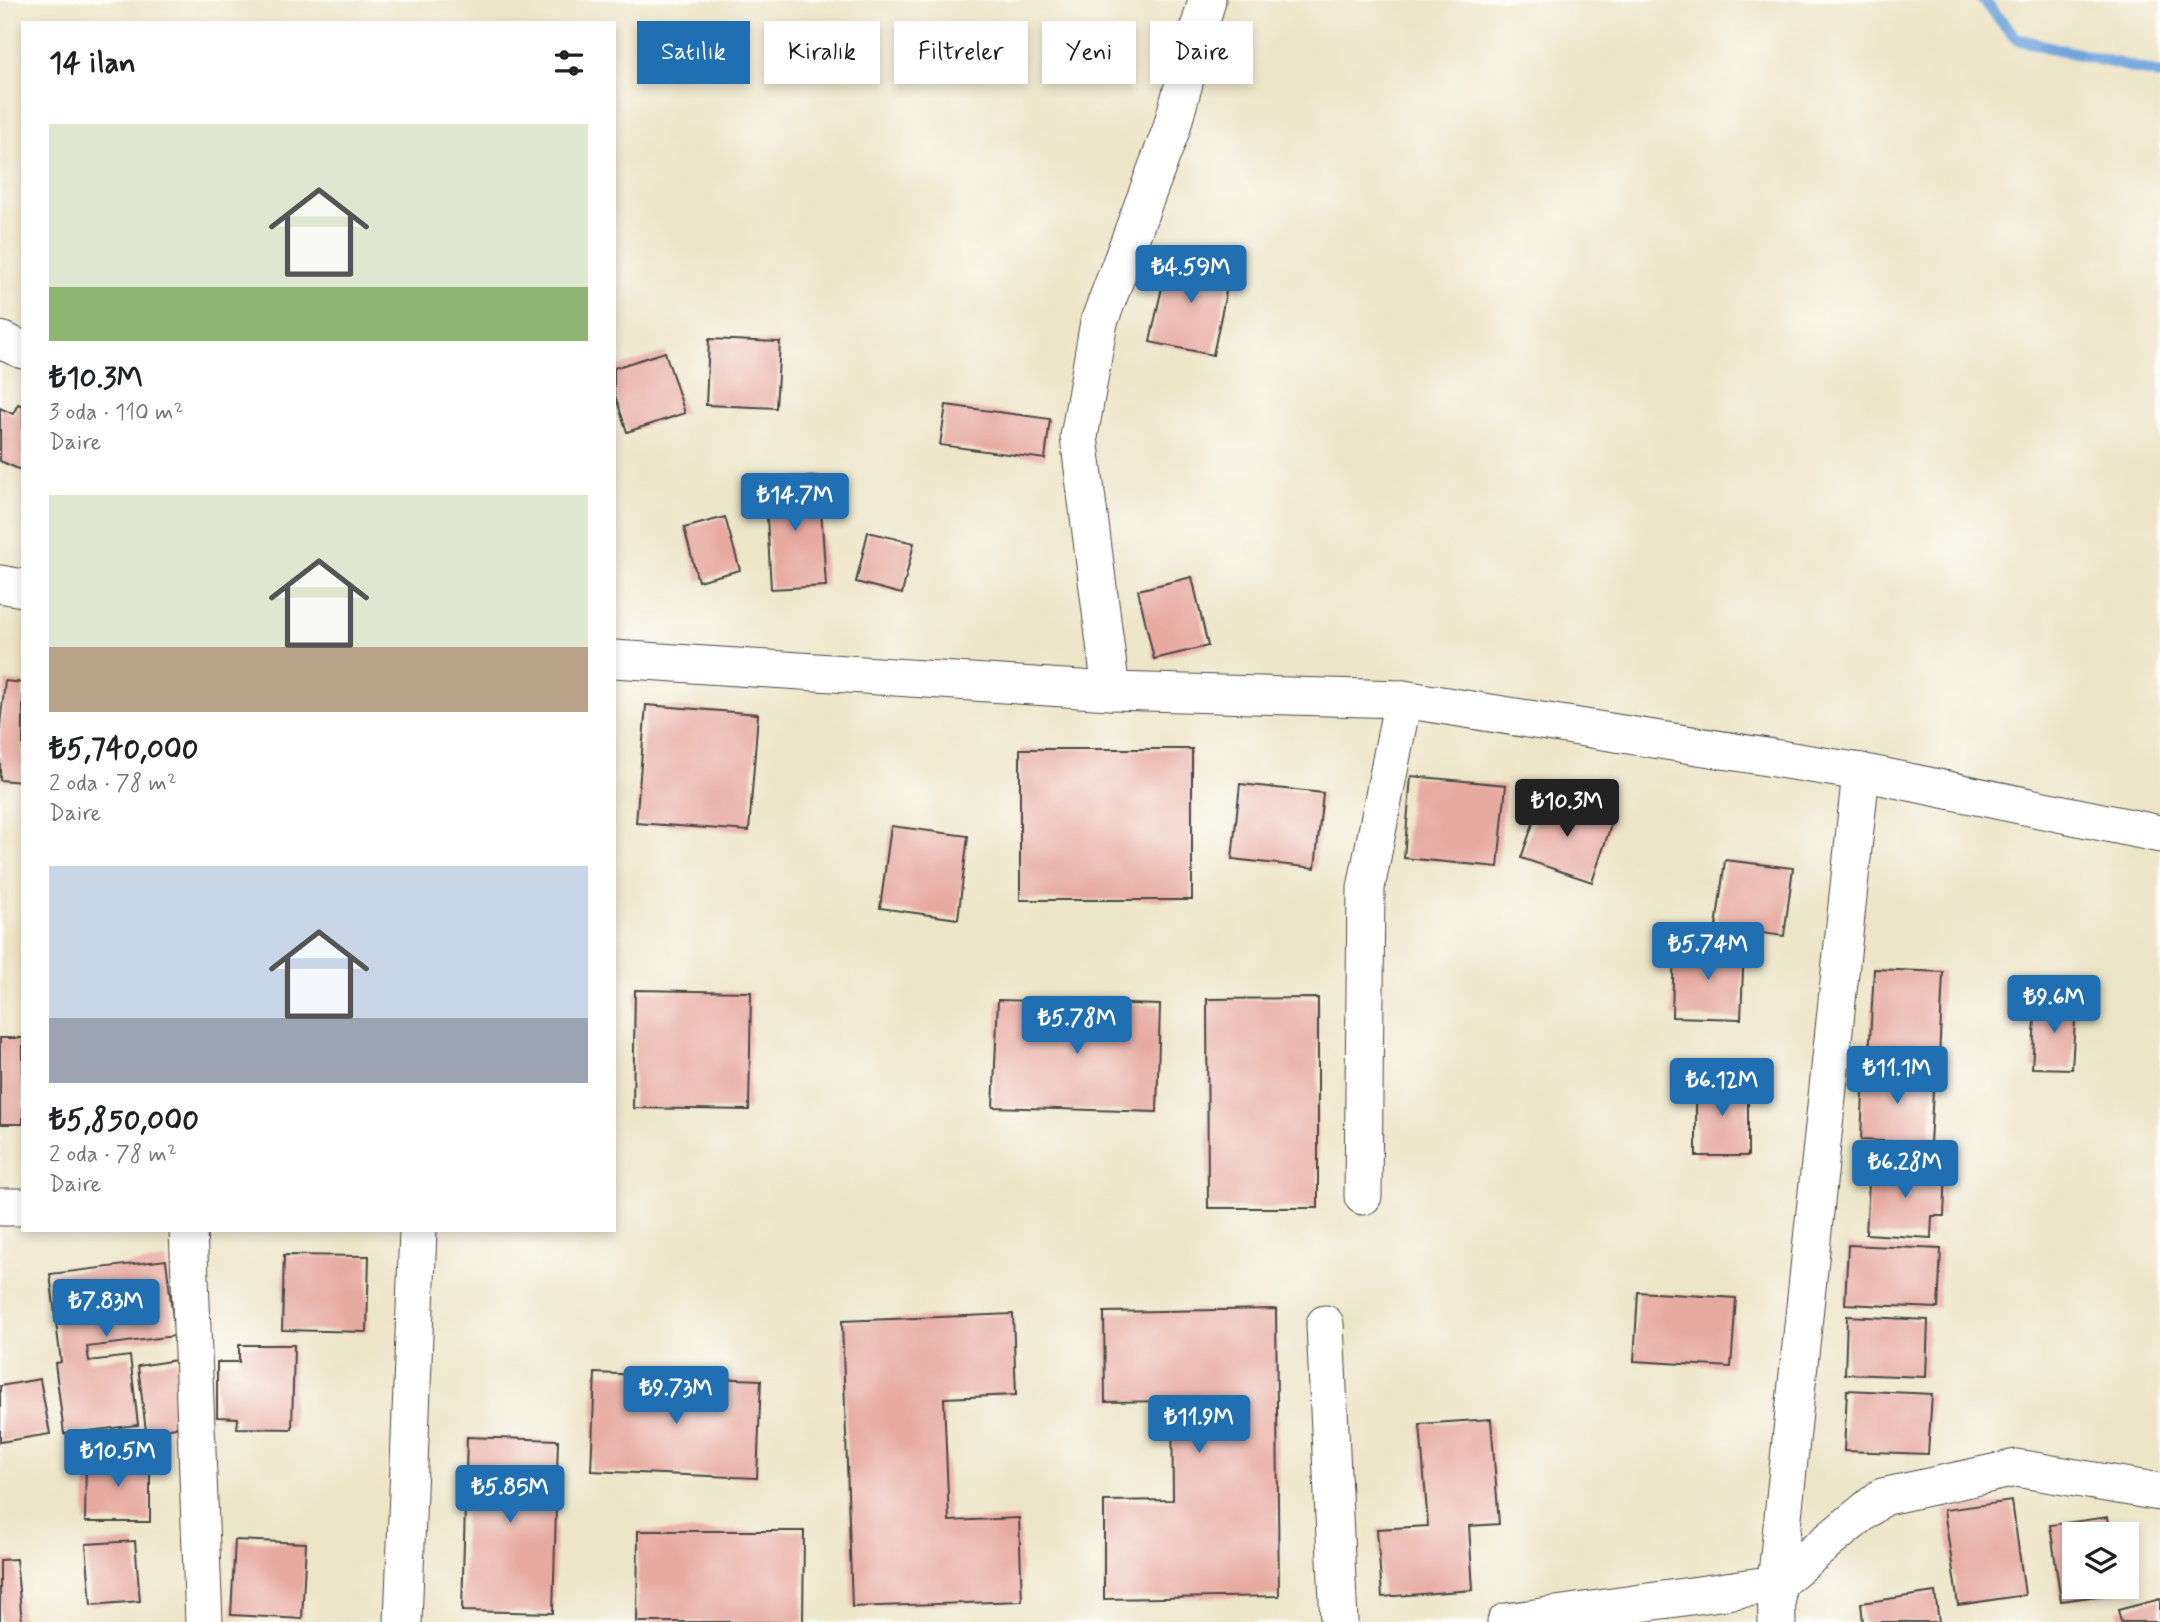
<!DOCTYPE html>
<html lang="tr">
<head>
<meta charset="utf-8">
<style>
  body { margin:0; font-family:Mynerve,sans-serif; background:#f2f2f2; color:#202124; height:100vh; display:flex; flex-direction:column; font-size:26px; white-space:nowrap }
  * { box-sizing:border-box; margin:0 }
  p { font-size:23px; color:#757577 }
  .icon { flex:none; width:38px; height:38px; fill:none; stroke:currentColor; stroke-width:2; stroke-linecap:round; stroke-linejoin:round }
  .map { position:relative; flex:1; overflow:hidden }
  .panel { position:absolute; left:21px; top:21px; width:595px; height:1211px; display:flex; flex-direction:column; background:#fff; border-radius:0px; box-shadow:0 4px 10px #0003 }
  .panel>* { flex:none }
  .guide { position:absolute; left:637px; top:21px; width:665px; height:63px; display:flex; gap:14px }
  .controls { position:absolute; left:2062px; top:1522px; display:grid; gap:14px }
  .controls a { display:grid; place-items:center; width:77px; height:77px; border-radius:0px; background:#fff; box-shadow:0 4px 10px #0003; font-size:35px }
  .price { position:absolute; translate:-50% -60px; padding:0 16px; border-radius:7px; background:#1f6fb2; color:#fff; font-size:23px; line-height:46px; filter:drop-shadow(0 2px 4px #0008) }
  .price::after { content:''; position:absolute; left:50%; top:42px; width:21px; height:16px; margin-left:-10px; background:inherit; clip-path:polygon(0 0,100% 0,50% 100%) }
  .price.current { background:#222; color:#fff }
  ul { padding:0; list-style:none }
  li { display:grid; align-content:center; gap:14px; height:371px; padding:0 28px }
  li span { display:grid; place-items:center; height:217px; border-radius:0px; color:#555 }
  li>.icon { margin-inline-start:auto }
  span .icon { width:126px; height:126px; fill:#fffc; stroke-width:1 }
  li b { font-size:30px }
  h2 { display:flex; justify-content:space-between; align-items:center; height:84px; padding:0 28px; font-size:30px }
  .pill { padding:0 24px; border-radius:0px; background:#fff; box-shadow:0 4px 10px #0003; font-size:24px; line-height:63px }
  .pill.current { background:#1f6fb2; color:#fff }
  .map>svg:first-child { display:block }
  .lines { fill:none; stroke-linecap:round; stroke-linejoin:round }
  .stream { stroke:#6fa5dd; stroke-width:12 }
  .building { fill:#e7aaa1 }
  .street-casing { stroke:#484743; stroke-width:39 }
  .street { stroke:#fff; stroke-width:37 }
</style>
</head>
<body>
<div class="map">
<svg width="2160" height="1622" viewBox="0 0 2160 1622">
  <rect width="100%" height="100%" fill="#fdfcf7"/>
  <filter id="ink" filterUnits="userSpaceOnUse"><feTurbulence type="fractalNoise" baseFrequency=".0143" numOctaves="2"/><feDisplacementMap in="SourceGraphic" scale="14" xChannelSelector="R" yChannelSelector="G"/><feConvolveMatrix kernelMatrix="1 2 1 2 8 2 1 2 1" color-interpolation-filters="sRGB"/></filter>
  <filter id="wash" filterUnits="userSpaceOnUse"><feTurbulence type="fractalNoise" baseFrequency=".00686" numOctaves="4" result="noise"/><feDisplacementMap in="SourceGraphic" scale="28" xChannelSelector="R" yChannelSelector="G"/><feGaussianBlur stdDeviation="1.57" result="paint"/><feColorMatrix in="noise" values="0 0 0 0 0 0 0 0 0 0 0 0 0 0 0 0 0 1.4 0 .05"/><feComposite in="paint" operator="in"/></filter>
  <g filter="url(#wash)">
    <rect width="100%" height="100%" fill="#ede5c8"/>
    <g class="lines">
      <polyline class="stream" points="1983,0 2017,39 2160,74"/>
    </g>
    <g id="blocks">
      <g class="building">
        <polygon points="1169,255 1231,268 1213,355 1150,342"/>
        <polygon points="709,339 780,342 776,408 706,405"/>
        <polygon points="665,352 685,413 627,432 614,392 614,368"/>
        <polygon points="18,404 23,406 23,471 0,461 0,408 13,414"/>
        <polygon points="946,405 1050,419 1045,459 940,445"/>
        <polygon points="819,476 826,586 771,589 765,480"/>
        <polygon points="725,517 740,570 698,581 684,528"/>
        <polygon points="868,532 914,543 902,594 856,582"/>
        <polygon points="1192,577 1208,646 1154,659 1138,590"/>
        <polygon points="5,681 23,683 23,782 0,780 0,725"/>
        <polygon points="646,705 758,714 749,831 636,823"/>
        <rect x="1020" y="749" width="172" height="151"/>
        <polygon points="1411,776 1506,785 1498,867 1404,858"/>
        <polygon points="1240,784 1323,793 1315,868 1232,859"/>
        <polygon points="1543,795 1613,819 1592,882 1521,858"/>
        <polygon points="891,826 968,836 958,919 880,908"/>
        <polygon points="1725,860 1793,868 1784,936 1716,927"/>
        <polygon points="1674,944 1744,947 1741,1019 1672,1017"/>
        <polygon points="1874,969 1943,972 1939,1060 1869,1057"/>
        <polygon points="635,990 751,992 749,1110 633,1108"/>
        <polygon points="1318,998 1318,1208 1208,1208 1207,999"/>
        <polygon points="998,1000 1160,1005 1157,1112 993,1107"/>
        <polygon points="2036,1001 2076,1003 2072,1069 2032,1068"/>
        <rect x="0" y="1038" width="23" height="86"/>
        <polygon points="1864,1069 1934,1073 1930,1143 1861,1140"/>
        <rect x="1696" y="1081" width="52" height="75"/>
        <polygon points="1870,1164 1946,1169 1944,1216 1932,1216 1931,1238 1866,1234"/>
        <polygon points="1848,1245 1941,1249 1938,1308 1845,1304"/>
        <polygon points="284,1255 369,1256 367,1332 282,1330"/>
        <polygon points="166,1260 175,1336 87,1347 89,1361 130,1356 138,1425 64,1434 55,1363 61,1362 50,1274"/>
        <polygon points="1638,1292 1736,1298 1731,1367 1634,1361"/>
        <polygon points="1276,1309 1279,1596 1104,1599 1104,1501 1173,1500 1172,1401 1105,1402 1104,1312"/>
        <polygon points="1013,1314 1016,1395 944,1398 949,1521 1019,1518 1022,1601 852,1607 842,1321"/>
        <polygon points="1847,1316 1928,1320 1926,1377 1845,1374"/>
        <polygon points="239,1345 294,1345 292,1429 237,1428 238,1418 217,1417 217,1362 239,1362"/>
        <polygon points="177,1360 185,1426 146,1431 138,1366"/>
        <polygon points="595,1373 761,1380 757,1478 591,1471"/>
        <polygon points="40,1379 50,1434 0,1442 0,1386"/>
        <polygon points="1847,1390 1932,1394 1928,1454 1844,1451"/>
        <polygon points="1491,1419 1499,1524 1469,1526 1473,1590 1382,1597 1377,1529 1428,1526 1420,1424"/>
        <polygon points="467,1437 558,1440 553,1613 462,1611"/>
        <polygon points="86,1455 150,1455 150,1522 85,1522"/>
        <polygon points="2012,1501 2025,1595 1958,1605 1944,1510"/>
        <polygon points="2108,1517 2111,1535 2074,1535 2074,1587 2118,1587 2119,1593 2061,1601 2050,1525"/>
        <polygon points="638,1531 804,1531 803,1622 637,1622"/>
        <polygon points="235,1540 306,1543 302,1619 231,1615"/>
        <polygon points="135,1541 140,1601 91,1605 86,1544"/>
        <polygon points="16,1559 22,1622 0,1622 0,1560"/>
        <polygon points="1935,1592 1939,1622 1863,1622 1861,1603"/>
        <polygon points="2160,1599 2160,1622 2121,1622 2118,1610"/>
      </g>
    </g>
  </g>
  <g filter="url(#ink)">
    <use href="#blocks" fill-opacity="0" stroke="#484743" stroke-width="2"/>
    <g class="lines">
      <defs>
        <g id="street">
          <polyline points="0,340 23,350"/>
          <polyline points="0,584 23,588"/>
          <polyline points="614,659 1111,691 1403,699 1861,772 2160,834"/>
          <polyline points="1111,691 1079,437 1099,322 1171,130 1207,0"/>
          <polyline points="1363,1196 1366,888 1403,699"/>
          <polyline points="0,1207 23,1207"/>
          <polyline points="188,1230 204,1622"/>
          <polyline points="1325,1324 1339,1622"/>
          <polyline points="403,1622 418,1230"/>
          <polyline points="1506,1622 1776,1584 1882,1497 2016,1468 2160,1492"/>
          <polyline points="1777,1622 1776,1584 1861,772"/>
        </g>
      </defs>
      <use href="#street" class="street-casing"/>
      <use href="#street" class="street"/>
    </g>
  </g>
</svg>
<div class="controls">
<a><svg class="icon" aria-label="layers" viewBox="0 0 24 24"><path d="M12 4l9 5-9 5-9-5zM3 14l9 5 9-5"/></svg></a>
</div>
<b class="price" style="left:1191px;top:305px">₺4.59M</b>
<b class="price" style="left:795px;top:533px">₺14.7M</b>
<b class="price current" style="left:1567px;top:839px">₺10.3M</b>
<b class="price" style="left:1708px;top:982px">₺5.74M</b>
<b class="price" style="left:2054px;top:1035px">₺9.6M</b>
<b class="price" style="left:1077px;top:1056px">₺5.78M</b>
<b class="price" style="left:1897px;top:1106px">₺11.1M</b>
<b class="price" style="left:1722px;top:1118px">₺6.12M</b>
<b class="price" style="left:1905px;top:1200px">₺6.28M</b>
<b class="price" style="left:106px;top:1339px">₺7.83M</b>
<b class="price" style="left:676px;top:1426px">₺9.73M</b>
<b class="price" style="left:1199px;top:1455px">₺11.9M</b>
<b class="price" style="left:118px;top:1489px">₺10.5M</b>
<b class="price" style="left:510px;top:1525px">₺5.85M</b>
<div class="guide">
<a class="pill current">Satılık</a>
<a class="pill">Kiralık</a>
<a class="pill">Filtreler</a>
<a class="pill">Yeni</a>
<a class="pill">Daire</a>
</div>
<section class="panel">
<h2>14 ilan<svg class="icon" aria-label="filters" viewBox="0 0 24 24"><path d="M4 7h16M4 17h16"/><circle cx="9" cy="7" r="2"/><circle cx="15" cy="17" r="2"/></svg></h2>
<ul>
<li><span style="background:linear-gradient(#dfe7d0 75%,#8fb573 0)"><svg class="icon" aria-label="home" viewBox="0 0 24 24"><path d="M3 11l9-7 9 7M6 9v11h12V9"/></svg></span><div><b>₺10.3M</b><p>3 oda · 110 m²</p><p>Daire</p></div></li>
<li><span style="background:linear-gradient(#dfe7d0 70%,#b9a48a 0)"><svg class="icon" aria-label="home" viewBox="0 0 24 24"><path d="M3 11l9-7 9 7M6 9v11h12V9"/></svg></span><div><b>₺5,740,000</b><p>2 oda · 78 m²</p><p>Daire</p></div></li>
<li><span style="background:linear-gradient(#c9d6e8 70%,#9aa5b1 0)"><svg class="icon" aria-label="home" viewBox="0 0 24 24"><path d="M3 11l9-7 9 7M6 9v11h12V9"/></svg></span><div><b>₺5,850,000</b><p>2 oda · 78 m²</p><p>Daire</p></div></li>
</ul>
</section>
</div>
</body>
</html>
